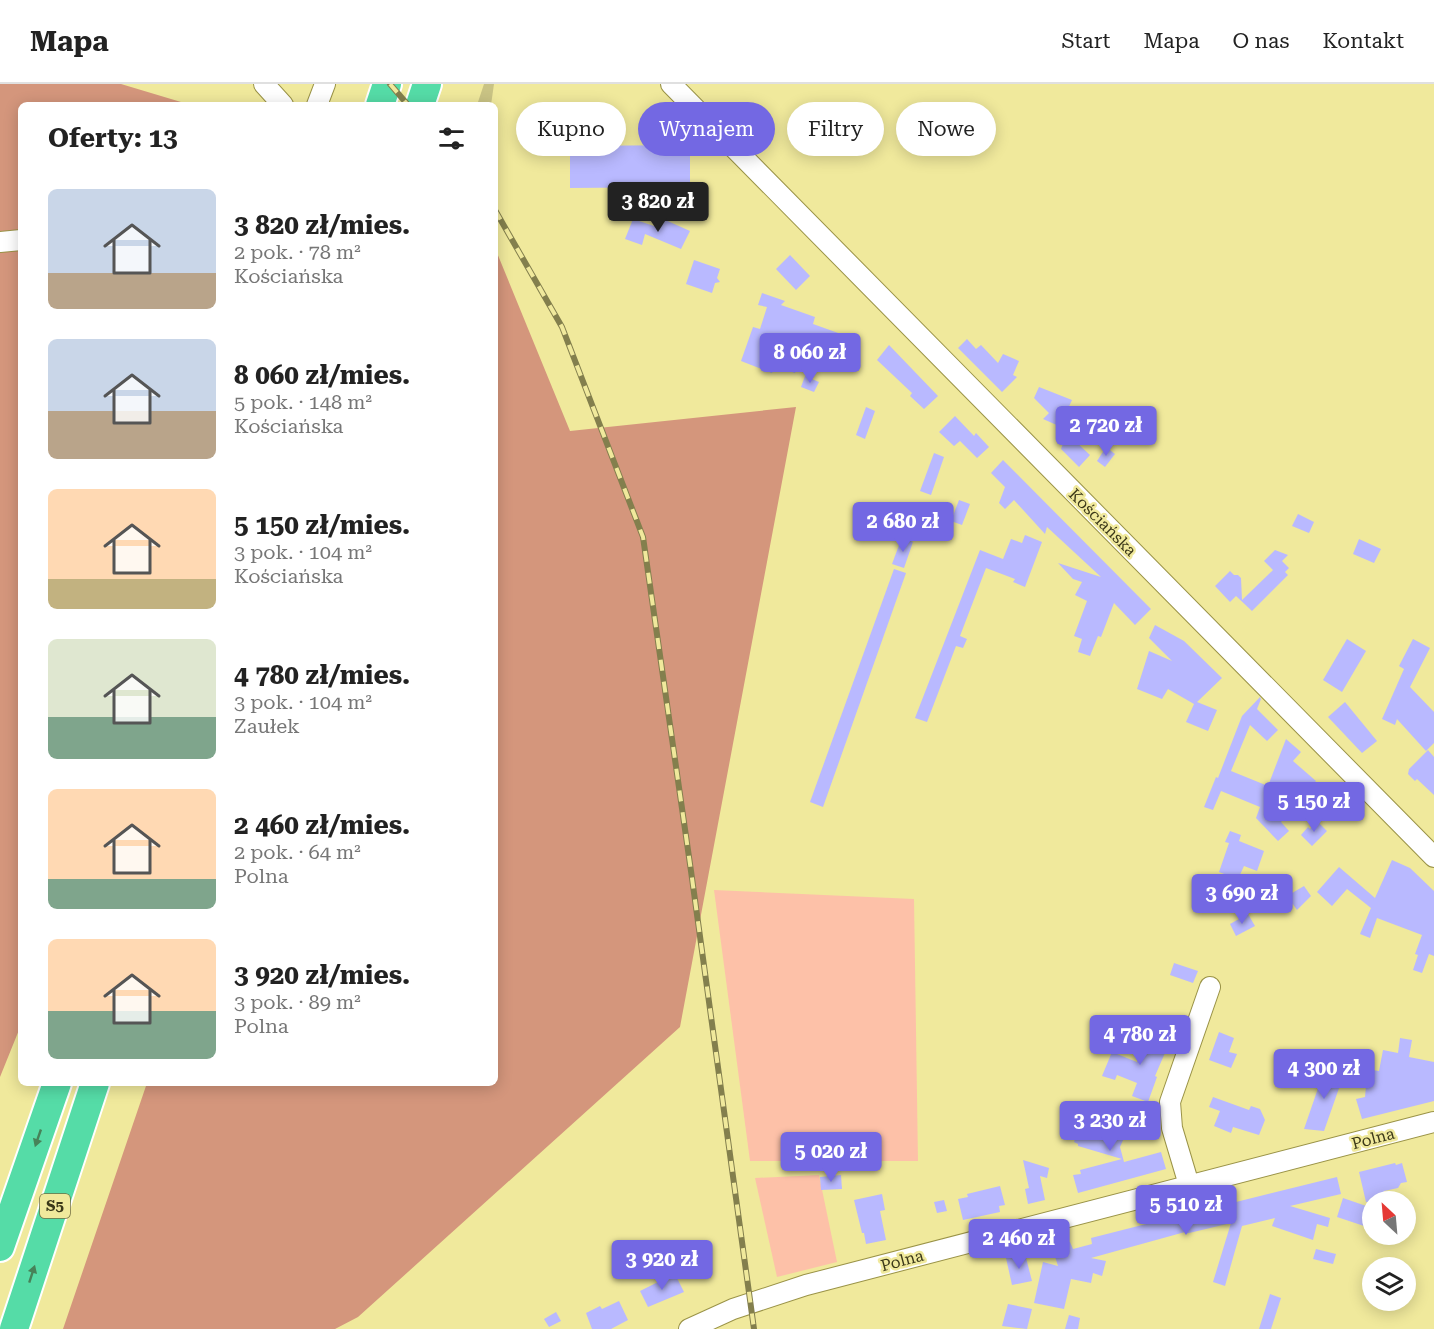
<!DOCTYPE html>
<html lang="pl">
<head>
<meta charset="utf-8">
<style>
  body { margin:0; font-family:"Roboto Serif",serif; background:#f2f2f2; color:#222; height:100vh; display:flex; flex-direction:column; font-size:22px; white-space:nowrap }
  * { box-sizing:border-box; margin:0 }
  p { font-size:20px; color:#767676 }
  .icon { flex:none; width:33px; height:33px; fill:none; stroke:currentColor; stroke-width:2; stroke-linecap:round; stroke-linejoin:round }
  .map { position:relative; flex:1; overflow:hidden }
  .panel { position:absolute; left:18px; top:18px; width:480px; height:984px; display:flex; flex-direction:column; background:#fff; border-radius:9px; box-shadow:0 3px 15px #0003 }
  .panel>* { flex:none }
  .banner { position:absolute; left:516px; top:18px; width:570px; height:54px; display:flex; gap:12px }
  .needle { width:39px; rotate:334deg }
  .buttons { position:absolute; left:1362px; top:1107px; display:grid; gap:12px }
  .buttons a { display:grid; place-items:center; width:54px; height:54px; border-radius:50%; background:#fff; box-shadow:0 3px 15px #0003; font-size:30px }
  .price { position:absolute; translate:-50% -51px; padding:0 14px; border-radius:6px; background:#7368e3; color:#fff; font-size:20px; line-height:39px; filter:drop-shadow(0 2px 3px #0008) }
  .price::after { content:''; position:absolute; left:50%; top:36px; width:18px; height:14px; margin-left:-9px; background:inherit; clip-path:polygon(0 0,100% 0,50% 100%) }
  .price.selected { background:#222; color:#fff }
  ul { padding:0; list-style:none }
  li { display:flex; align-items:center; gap:18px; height:150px; padding:0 30px }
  li span { display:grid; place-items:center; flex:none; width:168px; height:120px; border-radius:9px; color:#555 }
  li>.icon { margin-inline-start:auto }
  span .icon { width:72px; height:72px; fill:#fffc; stroke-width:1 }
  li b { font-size:26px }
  h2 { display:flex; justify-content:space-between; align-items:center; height:72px; padding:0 30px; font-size:26px }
  .tag { padding:0 21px; border-radius:27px; background:#fff; box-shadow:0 3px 15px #0003; font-size:21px; line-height:54px }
  .tag.selected { background:#7368e3; color:#fff }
  header { display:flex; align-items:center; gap:36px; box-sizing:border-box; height:84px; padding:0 30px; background:#fff; border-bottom:2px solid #e0e0e0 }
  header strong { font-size:28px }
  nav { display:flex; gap:33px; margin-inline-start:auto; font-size:21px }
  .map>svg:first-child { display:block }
  .green { fill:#fdc1a8 }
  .forest { fill:#d4967c }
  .water { fill:#c9c384 }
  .building { fill:#b9b9ff }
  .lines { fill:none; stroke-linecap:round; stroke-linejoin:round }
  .minor-casing { stroke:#9a9347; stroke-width:22 }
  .highway-casing { stroke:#fff; stroke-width:32 }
  .minor { stroke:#fff; stroke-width:20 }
  .highway { stroke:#55dca7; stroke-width:28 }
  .rail-casing { stroke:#837f4d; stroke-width:6 }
  .rail { stroke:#f0e99c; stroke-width:4; stroke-dasharray:11; stroke-linecap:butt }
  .oneway { fill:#478259 }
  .labels { text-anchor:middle; stroke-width:5; stroke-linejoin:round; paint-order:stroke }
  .shield { fill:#f0e99c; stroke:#716d40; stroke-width:1.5 }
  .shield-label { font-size:15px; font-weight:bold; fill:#3b3819 }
  .street-label { font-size:16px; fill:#3b3819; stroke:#f0e99c }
</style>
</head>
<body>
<header>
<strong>Mapa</strong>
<nav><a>Start</a><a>Mapa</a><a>O nas</a><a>Kontakt</a></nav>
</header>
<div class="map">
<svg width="1434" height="1245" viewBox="0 0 1434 1245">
  <rect width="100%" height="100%" fill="#f0e99c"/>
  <g class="green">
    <polygon points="714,806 914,815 918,1077 750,1077"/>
    <polygon points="819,1091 837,1178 777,1193 755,1094"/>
  </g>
  <g class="forest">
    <polygon points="0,0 121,0 191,21 21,21 21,941 0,993"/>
    <polygon points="495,164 570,347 796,323 680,943 358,1233 335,1245 63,1245 147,999 495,999"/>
  </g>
  <polygon class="water" points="484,0 494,0 491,21 477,21"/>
  <g class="building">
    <polygon points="690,61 690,103 570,104 570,62"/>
    <polygon points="661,134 690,147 681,165 645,150 642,161 625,155 633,135 657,143"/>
    <polygon points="790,171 810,192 796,206 776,185"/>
    <polygon points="694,176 720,185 717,194 720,198 715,199 712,209 686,200"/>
    <polygon points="762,209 785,217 781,221 815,233 813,240 841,250 833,273 805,263 795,289 775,282 772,289 741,277 753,243 760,245 767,223 758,221"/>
    <polygon points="967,255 976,265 981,261 998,279 1003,270 1019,277 1013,291 1017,293 1002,308 958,264"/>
    <polygon points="889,261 938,312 924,325 910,312 912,309 877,276"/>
    <polygon points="805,292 819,298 814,308 801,303"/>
    <polygon points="1039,303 1072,316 1065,331 1082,338 1075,357 1090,371 1079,383 1061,365 1068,346 1043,335 1049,329 1034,314"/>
    <polygon points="866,323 875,327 865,355 856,351"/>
    <polygon points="955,332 974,352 976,349 989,363 977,374 960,357 954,362 939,348"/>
    <polygon points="1106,363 1115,370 1105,383 1097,377"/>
    <polygon points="934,369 944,373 931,411 920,407"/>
    <polygon points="1003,376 1151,525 1135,541 1114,519 1101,553 1098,552 1090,572 1078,568 1082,555 1074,552 1087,517 1075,511 1082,498 1073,495 1058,479 1101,493 1047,443 1045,450 1014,416 1005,425 999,419 1005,403 991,389"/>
    <polygon points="959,416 970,420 962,441 951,437"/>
    <polygon points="1298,430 1314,438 1309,449 1292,442"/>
    <polygon points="1025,451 1042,458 1025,503 1013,498 1015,495 986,484 960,552 967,555 963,564 956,562 927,638 915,634 980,466 1003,475 1011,455 1022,459"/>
    <polygon points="902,453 913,458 904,484 892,480"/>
    <polygon points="1359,455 1381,465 1374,479 1353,470"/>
    <polygon points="1275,466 1288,471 1282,477 1289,484 1285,488 1288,491 1252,527 1236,512 1230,518 1215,502 1230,487 1234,491 1238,491 1241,494 1242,516 1273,486 1264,477"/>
    <polygon points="894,485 906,489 823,723 810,718"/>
    <polygon points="1155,541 1184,557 1222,594 1197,618 1217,626 1208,647 1186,638 1194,620 1168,605 1162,615 1137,605 1149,567 1172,577 1149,554"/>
    <polygon points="1347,555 1366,567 1342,608 1323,596"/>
    <polygon points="1413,555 1430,564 1410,603 1434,628 1434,659 1426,667 1397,635 1395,641 1382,635 1404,585 1399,582"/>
    <polygon points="1260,613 1261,615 1257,625 1278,646 1267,657 1250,641 1231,687 1268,702 1286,655 1301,668 1293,677 1316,697 1300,716 1301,717 1281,738 1289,747 1278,757 1256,734 1260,723 1221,707 1213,726 1204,723 1216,693 1218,694 1242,632"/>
    <polygon points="1345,618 1377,657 1362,669 1328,633"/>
    <polygon points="1428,666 1434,673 1434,711 1417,695 1415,697 1408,690 1409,685"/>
    <polygon points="1317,737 1327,747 1312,762 1301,751 1308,743 1310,745"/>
    <polygon points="1230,747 1241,751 1239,757 1264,767 1257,787 1244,782 1226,821 1216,816 1227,791 1219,788 1229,759 1225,758"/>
    <polygon points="1392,776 1410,784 1434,807 1434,872 1429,870 1422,889 1413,886 1418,871 1415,870 1422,851 1377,834 1370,854 1360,850 1371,824 1347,805 1332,822 1317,808 1339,783 1375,814"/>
    <polygon points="1304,802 1311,812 1297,826 1287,812"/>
    <polygon points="1248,830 1255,842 1236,852 1230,840"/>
    <polygon points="1174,879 1198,887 1193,899 1170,891"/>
    <polygon points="1150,947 1171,955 1155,992 1157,993 1148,1018 1132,1012 1137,999 1117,991 1115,996 1102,992 1112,968 1137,978"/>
    <polygon points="1219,948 1234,954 1229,968 1237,970 1231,984 1209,976"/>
    <polygon points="1400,954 1412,956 1409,973 1434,978 1434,1017 1362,1035 1356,1015 1365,1013 1367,991 1371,992 1372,986 1379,987 1383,966 1398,969"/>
    <polygon points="1325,984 1344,990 1324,1047 1304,1045"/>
    <polygon points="1213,1013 1249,1026 1251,1022 1260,1025 1265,1036 1259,1051 1233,1043 1231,1049 1214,1042 1220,1027 1209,1023"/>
    <polygon points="1087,1022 1131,1038 1120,1063 1124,1078 1161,1068 1166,1085 1078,1109 1073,1091 1081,1090 1080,1086 1122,1075 1078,1062 1078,1060 1074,1058"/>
    <polygon points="1023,1076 1049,1084 1047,1094 1040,1092 1045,1116 1028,1120 1025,1105 1029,1104"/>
    <polygon points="1395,1079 1396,1081 1402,1079 1407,1098 1401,1099 1398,1104 1384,1107 1380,1118 1366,1118 1359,1088"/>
    <polygon points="841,1091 842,1105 821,1106 820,1093"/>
    <polygon points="1337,1093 1341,1110 1290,1122 1330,1134 1328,1143 1317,1140 1313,1156 1272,1142 1275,1134 1242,1142 1225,1202 1213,1198 1231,1139 1185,1150 1185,1148 1091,1174 1106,1177 1102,1192 1093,1189 1091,1199 1071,1195 1064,1225 1034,1219 1043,1178 1058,1182 1052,1163 1070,1158 1073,1165 1092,1160 1091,1154 1217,1122 1218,1127 1236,1118"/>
    <polygon points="1000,1102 1005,1121 999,1122 1000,1128 963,1136 958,1115 968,1113 967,1110"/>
    <polygon points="882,1110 885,1126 880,1127 886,1156 866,1160 864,1149 862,1149 854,1116"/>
    <polygon points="1343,1114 1372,1124 1372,1139 1365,1139 1364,1142 1337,1133"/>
    <polygon points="944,1116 947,1127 937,1129 934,1118"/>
    <polygon points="1316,1165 1336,1170 1333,1180 1313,1175"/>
    <polygon points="1025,1170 1032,1197 1012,1201 1006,1174"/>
    <polygon points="676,1192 684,1208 648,1223 640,1207 662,1196 664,1198"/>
    <polygon points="1270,1210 1281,1214 1271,1245 1259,1245"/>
    <polygon points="619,1217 628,1236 611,1245 592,1245 586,1229 600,1222 602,1225"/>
    <polygon points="1008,1220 1032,1225 1027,1245 1002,1242"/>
    <polygon points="556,1228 561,1237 549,1243 544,1235"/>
    <polygon points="1069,1231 1080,1234 1078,1245 1065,1245"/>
  </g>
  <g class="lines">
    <defs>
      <g id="minor">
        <polyline points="264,0 283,21"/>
        <polyline points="671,0 1434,773"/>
        <polyline points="317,21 325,0"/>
        <polyline points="0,158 21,156"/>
        <polyline points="1189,1101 1172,1044 1170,1018 1210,903"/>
        <polyline points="689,1245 733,1225 806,1201 1434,1038"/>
      </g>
      <g id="highway">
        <polyline points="380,21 387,0"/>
        <polyline points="420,21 427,0"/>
        <polyline points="0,1163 57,999"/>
        <polyline points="14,1245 95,999"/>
      </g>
    </defs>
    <use href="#minor" class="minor-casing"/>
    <use href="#highway" class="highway-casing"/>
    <use href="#minor" class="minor"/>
    <use href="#highway" class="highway"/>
    <defs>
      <g id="rail">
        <polyline points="390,0 408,21"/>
        <polyline points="495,126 562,243 643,453 691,787 754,1245"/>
      </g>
    </defs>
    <use href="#rail" class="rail-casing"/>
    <use href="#rail" class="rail"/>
  </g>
  <defs><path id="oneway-solid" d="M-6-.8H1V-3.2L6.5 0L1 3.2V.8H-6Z" transform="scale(1.5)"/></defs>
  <g class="oneway">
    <use href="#oneway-solid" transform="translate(38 1054) rotate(109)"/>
    <use href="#oneway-solid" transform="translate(32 1190) rotate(-72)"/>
  </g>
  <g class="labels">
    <rect class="shield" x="40" y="1110" width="30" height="24" rx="4.5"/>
    <g class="shield-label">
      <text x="55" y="1127">S5</text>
    </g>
    <g class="street-label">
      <text transform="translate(1103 438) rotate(45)" y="6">Kościańska</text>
      <text transform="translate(1373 1054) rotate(-15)" y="6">Polna</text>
      <text transform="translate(902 1176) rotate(-15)" y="6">Polna</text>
    </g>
  </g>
</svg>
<div class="buttons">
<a><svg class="needle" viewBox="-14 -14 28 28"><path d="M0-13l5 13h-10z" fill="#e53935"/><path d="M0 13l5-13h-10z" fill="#767676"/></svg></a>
<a><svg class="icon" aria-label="layers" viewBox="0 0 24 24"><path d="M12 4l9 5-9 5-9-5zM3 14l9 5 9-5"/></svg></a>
</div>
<b class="price selected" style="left:658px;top:149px">3 820 zł</b>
<b class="price" style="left:810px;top:300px">8 060 zł</b>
<b class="price" style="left:1106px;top:373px">2 720 zł</b>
<b class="price" style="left:903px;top:469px">2 680 zł</b>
<b class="price" style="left:1314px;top:749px">5 150 zł</b>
<b class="price" style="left:1242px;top:841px">3 690 zł</b>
<b class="price" style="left:1140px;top:982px">4 780 zł</b>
<b class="price" style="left:1324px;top:1016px">4 300 zł</b>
<b class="price" style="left:1110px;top:1068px">3 230 zł</b>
<b class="price" style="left:831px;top:1099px">5 020 zł</b>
<b class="price" style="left:1186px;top:1152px">5 510 zł</b>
<b class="price" style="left:1019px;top:1186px">2 460 zł</b>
<b class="price" style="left:662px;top:1207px">3 920 zł</b>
<div class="banner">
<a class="tag">Kupno</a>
<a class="tag selected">Wynajem</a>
<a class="tag">Filtry</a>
<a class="tag">Nowe</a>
</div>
<section class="panel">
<h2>Oferty: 13<svg class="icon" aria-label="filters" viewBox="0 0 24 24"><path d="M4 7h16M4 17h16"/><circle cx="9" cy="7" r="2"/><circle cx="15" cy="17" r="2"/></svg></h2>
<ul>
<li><span style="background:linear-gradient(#c9d6e8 70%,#b9a48a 0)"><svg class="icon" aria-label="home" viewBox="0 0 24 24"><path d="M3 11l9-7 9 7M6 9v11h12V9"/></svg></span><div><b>3 820 zł/mies.</b><p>2 pok. · 78 m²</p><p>Kościańska</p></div></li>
<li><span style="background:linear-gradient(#c9d6e8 60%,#b9a48a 0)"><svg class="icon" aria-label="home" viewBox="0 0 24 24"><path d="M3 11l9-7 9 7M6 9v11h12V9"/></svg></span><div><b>8 060 zł/mies.</b><p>5 pok. · 148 m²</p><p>Kościańska</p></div></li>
<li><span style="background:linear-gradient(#ffd9b3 75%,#c2b280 0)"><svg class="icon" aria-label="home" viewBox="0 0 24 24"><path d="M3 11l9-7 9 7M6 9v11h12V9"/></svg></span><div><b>5 150 zł/mies.</b><p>3 pok. · 104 m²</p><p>Kościańska</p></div></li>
<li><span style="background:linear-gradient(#dfe7d0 65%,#7fa58c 0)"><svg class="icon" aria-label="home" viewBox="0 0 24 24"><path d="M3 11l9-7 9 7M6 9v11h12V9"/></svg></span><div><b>4 780 zł/mies.</b><p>3 pok. · 104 m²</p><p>Zaułek</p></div></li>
<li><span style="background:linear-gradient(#ffd9b3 75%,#7fa58c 0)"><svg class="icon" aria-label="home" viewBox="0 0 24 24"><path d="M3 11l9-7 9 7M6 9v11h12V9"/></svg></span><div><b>2 460 zł/mies.</b><p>2 pok. · 64 m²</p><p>Polna</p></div></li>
<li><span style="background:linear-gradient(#ffd9b3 60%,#7fa58c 0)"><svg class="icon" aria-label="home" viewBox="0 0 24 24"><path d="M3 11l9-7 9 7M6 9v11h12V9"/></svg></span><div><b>3 920 zł/mies.</b><p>3 pok. · 89 m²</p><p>Polna</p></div></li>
</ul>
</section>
</div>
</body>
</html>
